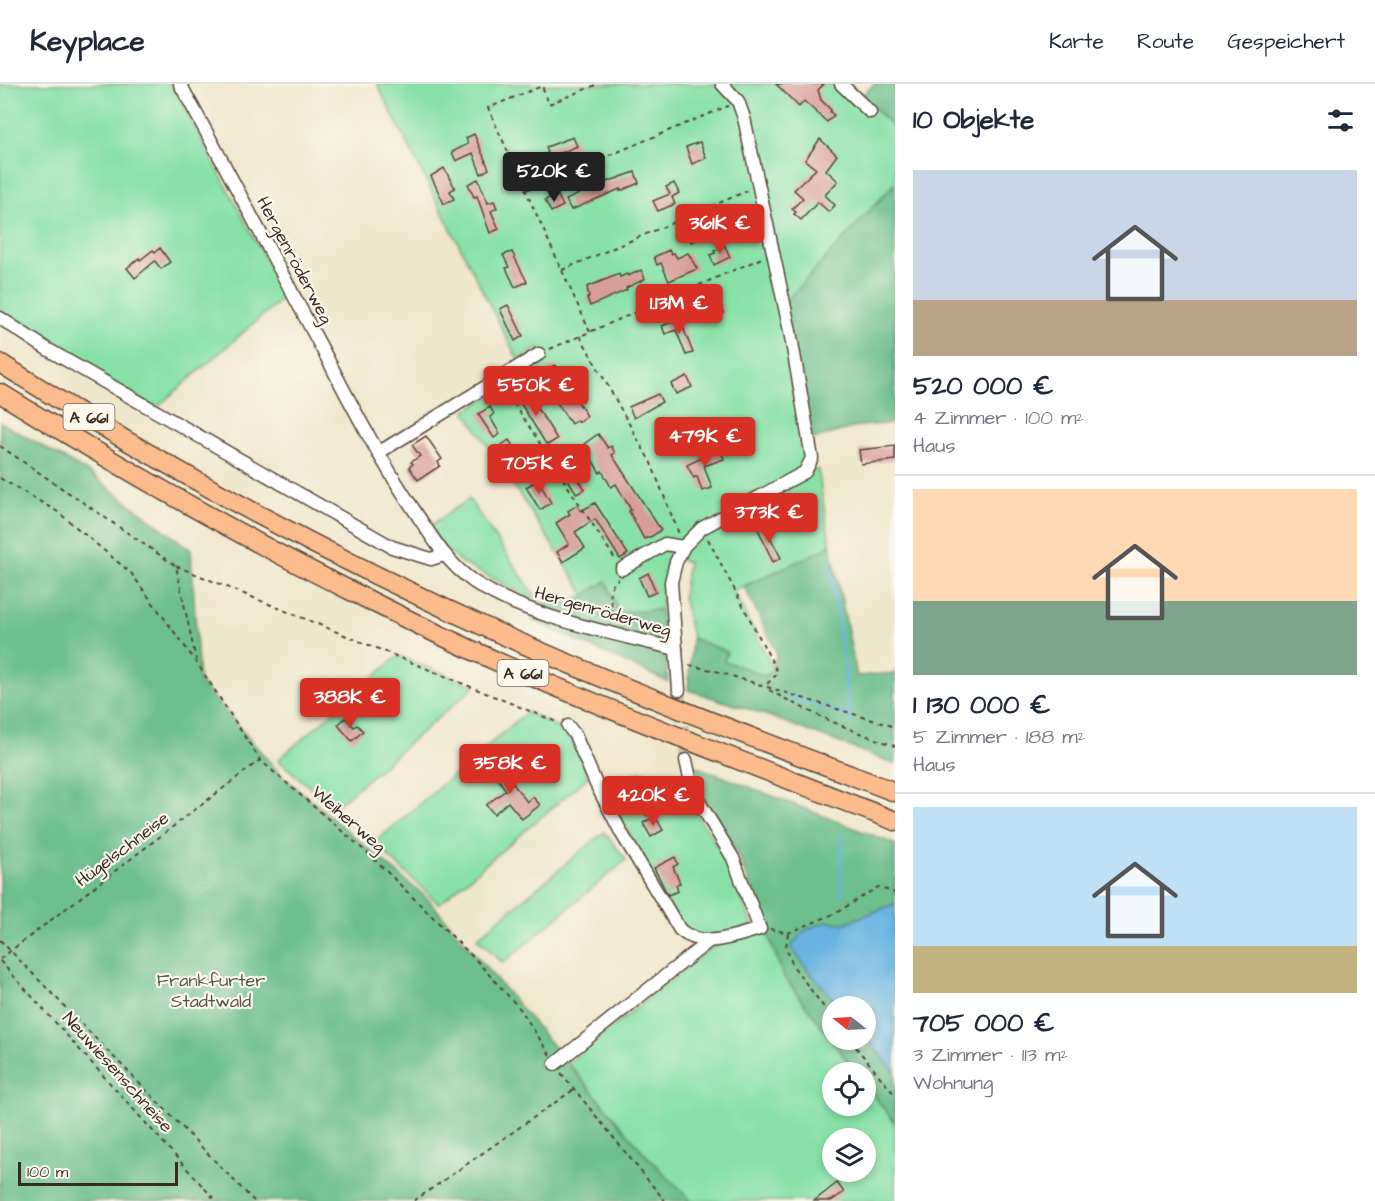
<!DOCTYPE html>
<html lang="de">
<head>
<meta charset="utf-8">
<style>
  body { margin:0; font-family:"Architects Daughter",sans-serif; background:#f6f6f7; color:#1f2937; height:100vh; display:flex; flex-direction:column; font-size:22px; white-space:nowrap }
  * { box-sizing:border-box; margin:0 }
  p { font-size:20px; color:#747a83 }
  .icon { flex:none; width:33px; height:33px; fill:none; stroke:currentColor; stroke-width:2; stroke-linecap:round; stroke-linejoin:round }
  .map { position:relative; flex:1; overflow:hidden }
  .panel { display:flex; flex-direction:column; background:#fff; width:480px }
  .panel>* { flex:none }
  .needle { width:39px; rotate:288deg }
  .controls { position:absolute; left:822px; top:912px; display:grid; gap:12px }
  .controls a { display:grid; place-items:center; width:54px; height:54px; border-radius:50%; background:#fff; box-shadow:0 3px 9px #0003; font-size:30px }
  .scale { position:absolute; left:18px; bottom:15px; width:160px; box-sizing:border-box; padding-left:6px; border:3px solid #3b2a1e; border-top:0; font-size:16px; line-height:21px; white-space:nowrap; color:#3b2a1e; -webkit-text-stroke:4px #fbf7ec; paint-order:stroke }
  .price { position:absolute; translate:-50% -51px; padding:0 14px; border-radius:6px; background:#d93025; color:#fff; font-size:20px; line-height:39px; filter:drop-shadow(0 2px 3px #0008) }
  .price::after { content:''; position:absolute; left:50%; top:36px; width:18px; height:14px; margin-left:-9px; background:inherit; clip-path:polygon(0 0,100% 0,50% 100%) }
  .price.active { background:#222; color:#fff }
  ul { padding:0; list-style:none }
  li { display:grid; align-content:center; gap:12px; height:318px; padding:0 18px }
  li+li { border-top:2px solid #e0e1e3 }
  li span { display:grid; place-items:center; height:186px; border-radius:0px; color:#555 }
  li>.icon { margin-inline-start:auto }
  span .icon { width:108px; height:108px; fill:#fffc; stroke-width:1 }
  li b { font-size:26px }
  h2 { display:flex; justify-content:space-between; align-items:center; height:72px; padding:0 18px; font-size:26px }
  header { display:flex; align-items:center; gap:36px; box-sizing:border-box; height:84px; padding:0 30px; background:#fff; border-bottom:2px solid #e0e1e3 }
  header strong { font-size:28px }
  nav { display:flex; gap:33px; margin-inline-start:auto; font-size:21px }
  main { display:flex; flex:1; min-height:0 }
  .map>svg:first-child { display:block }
  .green { fill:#87e1a7; stroke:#618662; stroke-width:1.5; fill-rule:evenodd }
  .forest { fill:#6dbf8c; stroke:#547455; stroke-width:1.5 }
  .water { fill:#68b4e1; stroke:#526f80; stroke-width:1.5 }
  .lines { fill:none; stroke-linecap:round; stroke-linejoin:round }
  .stream { stroke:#68b4e1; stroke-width:3 }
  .building { fill:#d89d97 }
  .minor-tunnel { stroke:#cbc1a8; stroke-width:12; stroke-dasharray:12 6; stroke-linecap:butt }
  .minor-casing { stroke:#564638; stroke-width:15 }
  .highway-casing { stroke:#564638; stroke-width:21 }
  .path { stroke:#564638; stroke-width:2; stroke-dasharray:4.5 4.5; stroke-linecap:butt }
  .minor { stroke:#fff; stroke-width:12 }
  .highway { stroke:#fbbb8c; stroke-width:18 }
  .labels { text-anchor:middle; stroke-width:4.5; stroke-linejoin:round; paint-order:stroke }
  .shield { fill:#fbf7ec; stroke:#75685c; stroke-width:1.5 }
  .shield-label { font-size:16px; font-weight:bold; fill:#3b2a1e }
  .street-label { font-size:18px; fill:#3b2a1e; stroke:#fbf7ec }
  .park-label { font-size:18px; fill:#4e5840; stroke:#fbf7ec }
</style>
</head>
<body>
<header>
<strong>Keyplace</strong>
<nav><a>Karte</a><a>Route</a><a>Gespeichert</a></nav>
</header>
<main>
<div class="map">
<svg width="895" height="1117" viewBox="0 0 895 1117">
  <rect width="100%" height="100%" fill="#fbf7ec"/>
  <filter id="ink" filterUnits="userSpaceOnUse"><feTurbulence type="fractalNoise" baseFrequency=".0167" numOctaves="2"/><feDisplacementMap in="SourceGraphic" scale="12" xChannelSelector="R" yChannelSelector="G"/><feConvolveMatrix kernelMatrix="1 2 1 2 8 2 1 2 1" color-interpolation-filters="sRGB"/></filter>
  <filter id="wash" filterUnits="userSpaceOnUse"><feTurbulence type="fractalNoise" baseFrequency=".008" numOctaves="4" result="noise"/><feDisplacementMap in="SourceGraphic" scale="24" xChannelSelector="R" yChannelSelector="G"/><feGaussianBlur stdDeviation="1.35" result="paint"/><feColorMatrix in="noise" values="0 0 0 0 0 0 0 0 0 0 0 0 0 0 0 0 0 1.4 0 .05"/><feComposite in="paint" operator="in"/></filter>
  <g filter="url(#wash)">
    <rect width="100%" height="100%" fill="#efe7cb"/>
    <g class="green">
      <polygon points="0,0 172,0 285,212 156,324 49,262 0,227"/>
      <polygon points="377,0 849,0 895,45 895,99 782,222 811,388 818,385 830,459 825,465 733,507 773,584 765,593 724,577 727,568 692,554 683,512 688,478 667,474 661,526 619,528 606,498 585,511 465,327 542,280 538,264 518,276"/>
      <polygon points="469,415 539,518 462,479 442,462 430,442"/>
      <polygon points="398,572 475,602 334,724 278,676"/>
      <polygon points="527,628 570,650 588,693 439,820 374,759"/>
      <path d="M 639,687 L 653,691 L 679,703 C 686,722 702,736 712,753 C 729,781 741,812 753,842 L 708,854 L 683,845 L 607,709 Z"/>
      <polygon points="604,748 626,776 503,879 477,854"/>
      <path d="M 761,848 L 767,849 L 784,893 L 856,988 L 832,988 L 832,1022 L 866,1022 L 866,1001 L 895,1039 L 895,1117 L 691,1117 L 645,1070 L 568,979 L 712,863 ZM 832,1054 L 866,1054 L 866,1088 L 832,1088 Z"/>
    </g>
    <g class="forest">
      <polygon points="874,0 895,0 895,45 862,12"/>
      <polygon points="895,99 895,339 859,342 806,357 782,222"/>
      <polygon points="0,338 89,389 191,466 199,597 281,691 428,815 645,1070 691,1117 0,1117"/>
      <polygon points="830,459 857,592 895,589 895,680 758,628 688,606 692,554 727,568 724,577 766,592 773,584 777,569 744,502 825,465"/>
      <polygon points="606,497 619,528 661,526 668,598 532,536 539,518 564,519 585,511"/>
      <polygon points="693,681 895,760 895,820 845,839 828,838 807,885 839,922 832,922 832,956 866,956 866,954 895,988 895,1039 866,1001 866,988 856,988 784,893 740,775 696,701"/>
    </g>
    <polygon class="water" points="895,820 895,988 866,954 866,922 839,922 807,885 791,863 804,847 817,841 828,838 845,839"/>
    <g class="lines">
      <g class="stream">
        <polyline points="831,479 851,637"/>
        <polyline points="789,613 850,632"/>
        <polyline points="841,750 841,812"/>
      </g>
    </g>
    <g id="blocks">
      <g class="building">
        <polygon points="776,0 824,0 818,6 821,16 831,26 830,28 834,31 827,38 804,17 799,23"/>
        <polygon points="474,50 489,85 481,90 473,69 456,77 452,68 468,60 466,54"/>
        <polygon points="573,53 577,62 554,72 556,76 543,81 545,86 537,89 532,75 548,69 546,63"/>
        <polygon points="820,55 837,71 826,86 838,97 825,111 835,121 829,128 818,118 801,136 794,130 796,128 792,125 803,114 794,106 816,85 805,76"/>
        <polygon points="700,58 706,74 692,80 686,63"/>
        <polygon points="444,84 455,104 450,107 454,115 444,120 431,92"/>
        <polygon points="595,86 601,100 635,88 639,99 620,107 620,105 571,126 566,116 585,107 581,98 586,96 586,89"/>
        <polygon points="478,95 488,119 494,117 497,124 491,127 499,145 490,149 477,112 474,113 468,100"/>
        <polygon points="674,99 679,109 672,113 675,120 658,127 653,117 670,110 666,103"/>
        <polygon points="557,110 563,122 551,128 545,116"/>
        <polygon points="704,133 713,150 691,158 685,141"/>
        <polygon points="739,135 744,149 732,154 728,140"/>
        <polygon points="725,162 730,173 714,181 710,171 715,169 714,167"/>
        <polygon points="160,164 170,178 161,185 155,177 135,194 127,184 139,174 140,176 153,166 155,168"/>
        <polygon points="669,166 671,170 674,169 677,174 688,169 697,185 669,197 661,179 657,181 654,173"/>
        <polygon points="512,168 527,198 515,203 506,184 509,183 503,171"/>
        <polygon points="641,186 645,195 626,204 627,206 590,222 587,214 589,213 587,203 619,190 620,193 627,190 628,192"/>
        <polygon points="706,205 708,209 713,207 724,229 710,234 702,219 684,227 679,217"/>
        <polygon points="508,221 523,252 515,257 500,225"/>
        <polygon points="680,235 693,269 686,271 676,246 665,250 662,242"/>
        <polygon points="555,281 587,332 579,338 577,336 571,340 542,296 546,294 542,288"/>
        <polygon points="687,292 692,303 676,310 671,300"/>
        <polygon points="523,303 527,310 526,311 542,331 557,355 549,360 546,360 514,309"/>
        <polygon points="658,310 662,318 634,334 629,323"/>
        <polygon points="490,323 494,330 490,333 500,350 494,354 478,330"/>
        <polygon points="598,350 608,364 611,362 615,369 612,371 661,446 652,452 644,455 629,427 631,426 616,400 611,403 602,387 600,389 585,364 584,360"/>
        <polygon points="426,352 442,375 438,378 440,382 418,396 409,383 413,380 411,378 420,372 412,361"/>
        <polygon points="509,356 515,365 511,367 524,387 516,392 499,363"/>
        <polygon points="895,362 895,376 861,380 859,366"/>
        <polygon points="720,364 724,375 704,382 712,404 702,407 697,392 694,394 687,381 708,371 707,369"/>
        <polygon points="567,378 585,405 577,410 560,383"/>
        <polygon points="538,396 551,419 540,426 526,403"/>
        <polygon points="595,419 628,470 620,475 595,435 575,448 585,464 563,478 557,468 569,460 556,439 570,430 568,427 577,421 581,427"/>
        <polygon points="764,441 781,474 773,478 758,445"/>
        <polygon points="648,489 656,508 647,512 639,494"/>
        <polygon points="345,634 354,643 357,641 363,647 352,657 338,641"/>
        <polygon points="495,676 527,718 533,713 540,721 522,735 508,718 494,730 486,721 506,706 488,682"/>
        <polygon points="645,711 649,717 654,715 659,723 646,731 637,715"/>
        <polygon points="655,732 663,746 651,753 643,739"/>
        <polygon points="675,773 678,780 673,783 680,799 676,801 678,807 668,811 654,784"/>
        <polygon points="837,1099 844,1108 831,1117 814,1117"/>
      </g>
    </g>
  </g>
  <g filter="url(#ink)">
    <use href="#blocks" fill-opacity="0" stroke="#564638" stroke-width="1.5"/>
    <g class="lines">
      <polyline class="minor-tunnel" points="679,606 686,676"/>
      <defs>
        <g id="minor">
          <path d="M 180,0 C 230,90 277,181 326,272 C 354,326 382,379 416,429 C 433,455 448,480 474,498 C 528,534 613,549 676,565"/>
          <polyline points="841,0 870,28"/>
          <polyline points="0,234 47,265 392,463 431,475 444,471"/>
          <polyline points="378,369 539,270"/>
          <polyline points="622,485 665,460 683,463"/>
          <polyline points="679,606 671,498 676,478 684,462 702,444 805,388 812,374 790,247 744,34 738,17 722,0"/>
          <path d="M 568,642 L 575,651 L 596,700 L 622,750 L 680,846 C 704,866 734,852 760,845 L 733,774 L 693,708 L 686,676"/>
          <polyline points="555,980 709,857"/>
        </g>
        <g id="highway">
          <path d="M 0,279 C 161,382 331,474 505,552 C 633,609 764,658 895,708"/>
          <path d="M 0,309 C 116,381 234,449 357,510 C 406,535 455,559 505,581 C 634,637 765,686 895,737"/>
        </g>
      </defs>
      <use href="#minor" class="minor-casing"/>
      <use href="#highway" class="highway-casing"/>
      <g class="path">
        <polyline points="526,106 728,22"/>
        <polyline points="562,186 747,107"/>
        <polyline points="590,248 488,24 542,2 549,20 598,0"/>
        <polyline points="580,252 651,379 679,450"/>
        <polyline points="550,265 762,174"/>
        <polyline points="504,304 615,475"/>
        <polyline points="0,362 176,482 196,576"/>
        <polyline points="0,394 58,428 131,489 197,579 260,676 372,773 476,876 521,926 550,971"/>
        <polyline points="708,455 778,589 764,603"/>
        <polyline points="176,482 559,639"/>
        <path d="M 611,539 C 617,523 602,508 618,495"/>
        <polyline points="689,581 716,587 895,643"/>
        <path d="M 769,606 C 810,629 851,647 895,662"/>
        <polyline points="770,845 788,849 836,829 878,803 895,809"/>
        <polyline points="788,849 786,863 793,882 832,934"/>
        <polyline points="0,856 254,1117"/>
        <polyline points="0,875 260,676"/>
        <polyline points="0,877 216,1117"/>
        <polyline points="850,956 895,1011"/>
        <polyline points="561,989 665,1117"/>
        <polyline points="414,1117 573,1006"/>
      </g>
      <use href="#minor" class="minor"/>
      <use href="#highway" class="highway"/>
    </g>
  </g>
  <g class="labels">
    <g class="shield">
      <rect x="63.5" y="320" width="51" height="26" rx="4.5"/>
      <rect x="497.5" y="576" width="51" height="26" rx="4.5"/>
    </g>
    <g class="shield-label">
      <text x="89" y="339">A 661</text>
      <text x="523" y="595">A 661</text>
    </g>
    <g class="street-label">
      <text transform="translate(295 176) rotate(62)" y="6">Hergenröderweg</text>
      <text transform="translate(603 527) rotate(16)" y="6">Hergenröderweg</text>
      <text transform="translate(349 735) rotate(41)" y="6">Weiherweg</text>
      <text transform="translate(122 765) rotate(-37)" y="6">Hügelschneise</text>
      <text transform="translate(118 988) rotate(48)" y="6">Neuwiesenschneise</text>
    </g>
    <g class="park-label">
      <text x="211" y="902">Frankfurter<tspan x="211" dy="21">Stadtwald</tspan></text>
    </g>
  </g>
</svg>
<div class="controls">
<a><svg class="needle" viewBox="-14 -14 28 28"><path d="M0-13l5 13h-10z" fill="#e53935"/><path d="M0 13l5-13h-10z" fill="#747a83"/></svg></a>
<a><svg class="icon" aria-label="locate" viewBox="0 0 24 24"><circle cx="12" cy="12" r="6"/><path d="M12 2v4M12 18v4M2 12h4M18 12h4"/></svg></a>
<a><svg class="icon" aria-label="layers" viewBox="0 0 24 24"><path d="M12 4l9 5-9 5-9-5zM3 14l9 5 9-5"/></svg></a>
</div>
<div class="scale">100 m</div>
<b class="price active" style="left:554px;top:119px">520K €</b>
<b class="price" style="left:720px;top:171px">361K €</b>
<b class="price" style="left:679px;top:251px">1.13M €</b>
<b class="price" style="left:536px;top:333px">550K €</b>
<b class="price" style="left:705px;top:384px">479K €</b>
<b class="price" style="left:539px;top:411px">705K €</b>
<b class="price" style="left:769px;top:460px">373K €</b>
<b class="price" style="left:350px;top:645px">388K €</b>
<b class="price" style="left:510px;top:711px">358K €</b>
<b class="price" style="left:653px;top:743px">420K €</b>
</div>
<section class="panel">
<h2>10 Objekte<svg class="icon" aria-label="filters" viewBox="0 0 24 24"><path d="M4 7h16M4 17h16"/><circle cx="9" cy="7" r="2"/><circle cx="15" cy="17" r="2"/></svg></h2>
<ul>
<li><span style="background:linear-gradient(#c9d6e8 70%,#b9a48a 0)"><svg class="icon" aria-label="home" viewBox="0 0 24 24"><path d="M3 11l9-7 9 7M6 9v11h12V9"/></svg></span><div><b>520 000 €</b><p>4 Zimmer · 100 m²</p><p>Haus</p></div></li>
<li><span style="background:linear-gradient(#ffd9b3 60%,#7fa58c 0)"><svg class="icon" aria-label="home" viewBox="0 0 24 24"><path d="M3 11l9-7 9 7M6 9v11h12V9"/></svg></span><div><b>1 130 000 €</b><p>5 Zimmer · 188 m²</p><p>Haus</p></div></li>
<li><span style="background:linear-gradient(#bfe0f5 75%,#c2b280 0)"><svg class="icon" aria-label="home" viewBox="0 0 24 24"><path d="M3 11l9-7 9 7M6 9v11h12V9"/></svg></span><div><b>705 000 €</b><p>3 Zimmer · 113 m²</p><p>Wohnung</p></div></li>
</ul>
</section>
</main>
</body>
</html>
